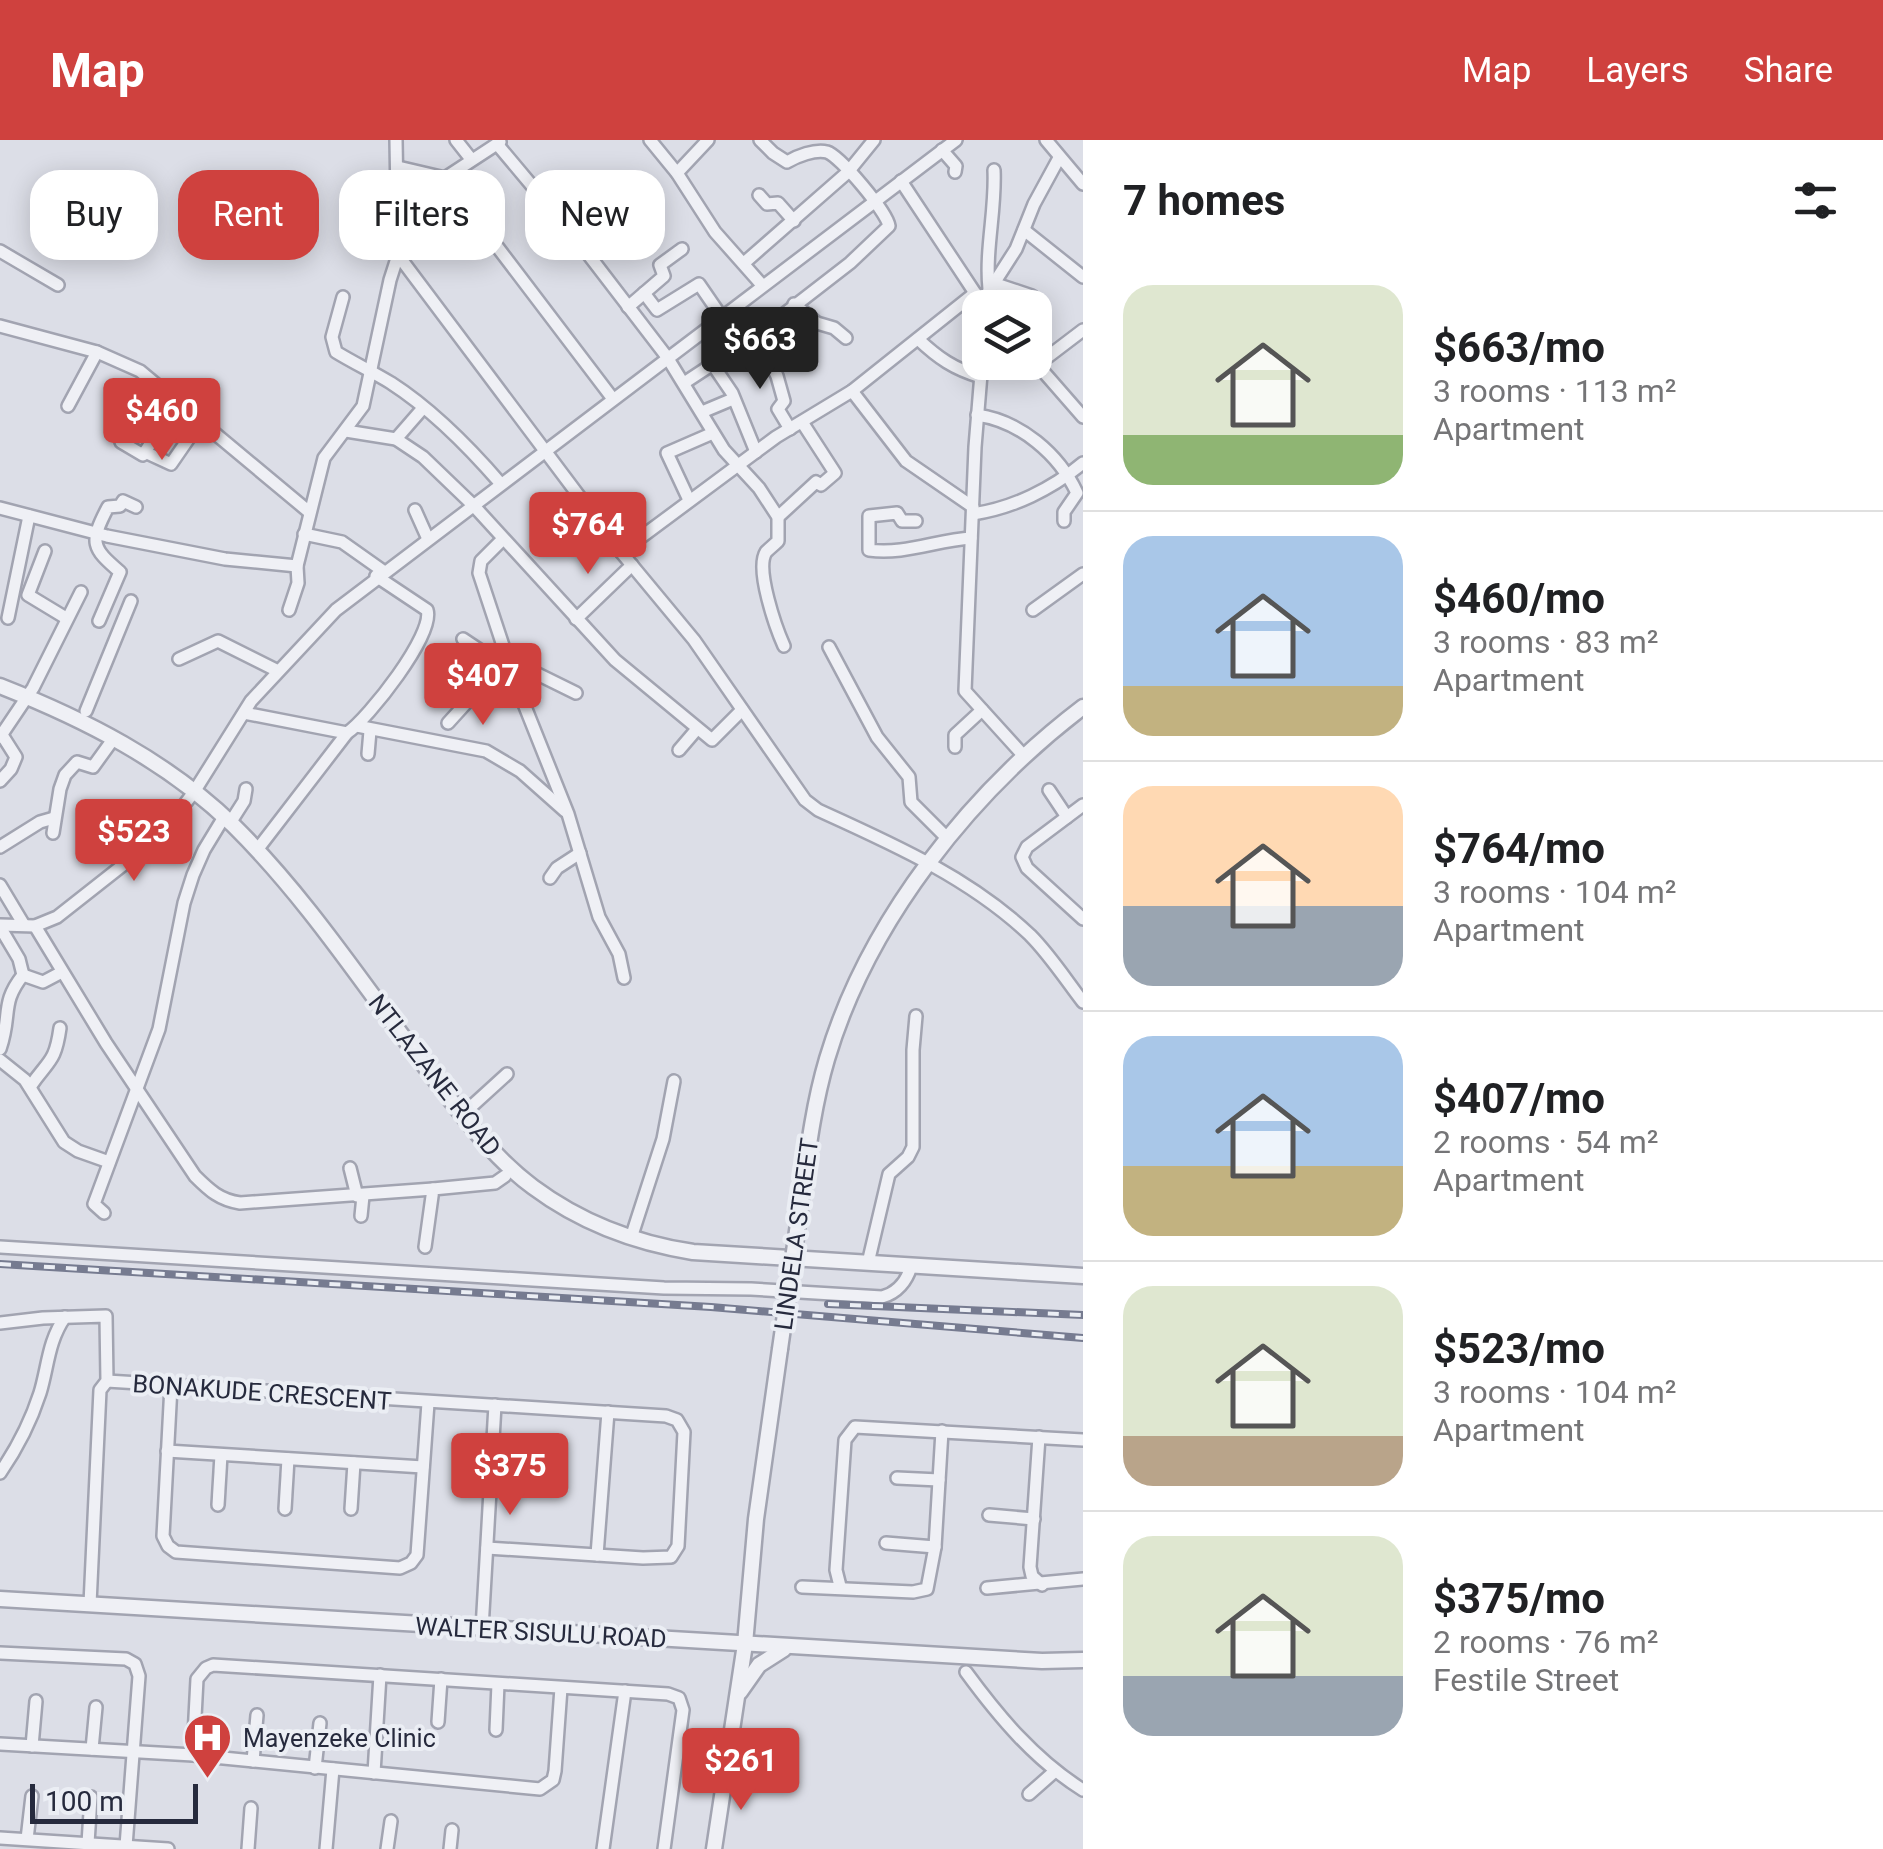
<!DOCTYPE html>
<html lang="en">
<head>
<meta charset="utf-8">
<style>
  body { margin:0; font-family:Roboto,sans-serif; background:#f2f2f2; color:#202124; height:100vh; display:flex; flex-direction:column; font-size:38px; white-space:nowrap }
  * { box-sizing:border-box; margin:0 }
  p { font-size:32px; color:#757577 }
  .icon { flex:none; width:55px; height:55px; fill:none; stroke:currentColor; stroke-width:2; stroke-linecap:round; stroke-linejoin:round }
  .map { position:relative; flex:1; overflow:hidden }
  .details { display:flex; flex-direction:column; background:#fff; width:800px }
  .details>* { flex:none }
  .top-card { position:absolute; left:30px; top:30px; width:902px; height:90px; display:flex; gap:20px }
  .controls { position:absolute; left:962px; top:150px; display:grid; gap:20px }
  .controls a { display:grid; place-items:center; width:90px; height:90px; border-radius:20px; background:#fff; box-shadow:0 5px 25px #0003; font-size:50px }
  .scale { position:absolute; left:30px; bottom:25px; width:168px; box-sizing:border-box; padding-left:10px; border:5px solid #262a3d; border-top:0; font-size:28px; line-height:35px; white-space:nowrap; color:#262a3d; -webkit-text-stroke:8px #ebeef4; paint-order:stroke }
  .price { position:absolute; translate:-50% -85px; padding:0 22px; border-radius:10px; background:#cf413e; color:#fff; font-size:32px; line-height:65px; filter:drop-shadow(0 2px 5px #0008) }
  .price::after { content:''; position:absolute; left:50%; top:60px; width:30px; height:22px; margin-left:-15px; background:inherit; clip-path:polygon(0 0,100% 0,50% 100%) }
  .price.on { background:#222; color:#fff }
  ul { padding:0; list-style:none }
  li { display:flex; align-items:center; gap:30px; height:250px; padding:0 40px }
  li+li { border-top:2px solid #e0e0e0 }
  li span { display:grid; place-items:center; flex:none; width:280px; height:200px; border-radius:30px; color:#555 }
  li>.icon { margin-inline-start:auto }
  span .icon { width:120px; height:120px; fill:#fffc; stroke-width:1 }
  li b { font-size:42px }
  h2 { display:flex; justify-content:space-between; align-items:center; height:120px; padding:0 40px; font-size:42px }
  .pill { padding:0 35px; border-radius:30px; background:#fff; box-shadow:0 5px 25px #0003; font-size:35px; line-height:90px }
  .pill.on { background:#cf413e; color:#fff }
  header { display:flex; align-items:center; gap:60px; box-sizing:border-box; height:140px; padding:0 50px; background:#cf413e; color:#fff }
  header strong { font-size:48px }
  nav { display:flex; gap:55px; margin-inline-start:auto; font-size:35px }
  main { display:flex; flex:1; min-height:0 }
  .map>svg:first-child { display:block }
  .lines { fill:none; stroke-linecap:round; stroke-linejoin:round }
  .minor-casing { stroke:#a2a4b1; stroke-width:16 }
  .tertiary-casing { stroke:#a2a4b1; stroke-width:19 }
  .minor { stroke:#eff0f5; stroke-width:11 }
  .tertiary { stroke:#eff0f5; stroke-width:14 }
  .rail-casing { stroke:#767b90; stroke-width:8 }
  .rail { stroke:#ebeef4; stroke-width:4; stroke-dasharray:11; stroke-linecap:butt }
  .tertiary-bridge-casing { stroke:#a2a4b1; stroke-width:19; stroke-linecap:butt }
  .tertiary-bridge { stroke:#eff0f5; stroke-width:14 }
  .labels { text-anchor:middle; stroke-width:8; stroke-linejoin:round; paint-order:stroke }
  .street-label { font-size:25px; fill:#262a3d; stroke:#ebeef4 }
  .poi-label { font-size:25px; fill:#262a3d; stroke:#ebeef4; text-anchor:start }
</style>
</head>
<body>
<header>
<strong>Map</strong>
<nav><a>Map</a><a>Layers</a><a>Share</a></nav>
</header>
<main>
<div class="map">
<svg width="1083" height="1709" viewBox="0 0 1083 1709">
  <rect width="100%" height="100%" fill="#dcdee7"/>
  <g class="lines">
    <defs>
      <g id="minor">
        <path d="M 396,0 L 398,115 L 621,412 L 694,500 L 805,660 L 818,670 C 893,704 970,738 1030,795 C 1050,815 1066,840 1083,862"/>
        <polyline points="456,0 471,19"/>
        <polyline points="650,0 677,33 715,92 762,145"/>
        <polyline points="1046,0 1083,44"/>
        <path d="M 497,4 L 575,97 L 667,217 L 724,310 L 759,348 L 778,377 L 778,401 C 774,405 770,408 766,412 C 755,429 776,488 784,506"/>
        <polyline points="942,10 956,26 955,32"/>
        <polyline points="398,27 445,38 613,259"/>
        <polyline points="677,33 708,0"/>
        <polyline points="445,38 500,2"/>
        <polyline points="901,41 975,153"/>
        <polyline points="759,55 767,64 778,63 794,81"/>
        <polyline points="1024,90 1083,137"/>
        <polyline points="575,97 596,77 598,69 608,57"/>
        <polyline points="0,111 58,145"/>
        <polyline points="744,123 848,32 874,0"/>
        <polyline points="996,144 1032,156"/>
        <path d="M 989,149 C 985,109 996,70 994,30"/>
        <polyline points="644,153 657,170 699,144 721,176"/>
        <path d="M 343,157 L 332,197 L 336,212 C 354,223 373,232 391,243 C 433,270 469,307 501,344"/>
        <polyline points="982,162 1016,109 1034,64 1059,18"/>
        <polyline points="794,164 817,183 834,188 846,198"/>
        <polyline points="628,167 664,136 660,125 682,109"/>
        <polyline points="0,186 97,212 140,231 308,371"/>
        <polyline points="757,195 777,236 784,261 778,269 790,289"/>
        <path d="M 918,199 C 938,218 954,229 981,237"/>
        <polyline points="982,222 975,307 965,551 1023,615"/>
        <polyline points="1035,222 1083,277"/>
        <polyline points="713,225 732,253 756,312"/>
        <polyline points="1037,225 1083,190"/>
        <path d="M 684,243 L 757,195 L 850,123 L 889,86 C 887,72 840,16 827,12 C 815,9 797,16 787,22 L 773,13 L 760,0"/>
        <polyline points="852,251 906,321 973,367"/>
        <polyline points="68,266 97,212"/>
        <polyline points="702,272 733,259"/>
        <path d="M 977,275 C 1020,281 1059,314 1077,353 L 1064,372 L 1064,381"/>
        <polyline points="346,291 396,299 423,317 474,366 615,520 712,600 742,570"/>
        <polyline points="396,299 423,268"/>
        <polyline points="121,302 143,315 178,261"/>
        <polyline points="145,312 171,324 200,282"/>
        <polyline points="689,360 667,313 713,293"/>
        <polyline points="0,368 107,396 225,419 297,426 324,318 363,266 390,140 398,115"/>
        <polyline points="415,370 428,399"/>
        <path d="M 973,374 C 1013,368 1052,349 1083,323"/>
        <polyline points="778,377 816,342 821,345 835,333 802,282"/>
        <path d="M 916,381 L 902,381 L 897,373 L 869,376 L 869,410 C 904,415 937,400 971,398"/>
        <polyline points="304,394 342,402 383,431"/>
        <polyline points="502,400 481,421 479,433 514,539 568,674 599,777 619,814 624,838"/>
        <polyline points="45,411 28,455 66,478"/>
        <polyline points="621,412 776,297 852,251 975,153 987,168"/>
        <polyline points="289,470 298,443 297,426"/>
        <polyline points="1033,470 1083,434"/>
        <polyline points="8,478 29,376"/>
        <polyline points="576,479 632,425"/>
        <path d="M 99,481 L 120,432 C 92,408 89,403 108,367 L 120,366 L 123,361 L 136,367"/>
        <polyline points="463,499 487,515 503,508"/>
        <polyline points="829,507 877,597 909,637 911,662 948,699"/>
        <polyline points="179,519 218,501 278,531"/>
        <polyline points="509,520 576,553"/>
        <polyline points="86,571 131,461"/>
        <polyline points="244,573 347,593"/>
        <polyline points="448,583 487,540 512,531"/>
        <polyline points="357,586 486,611 520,631 565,671"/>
        <polyline points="0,597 33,548 81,452"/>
        <polyline points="955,607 955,595 982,570"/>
        <polyline points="679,610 697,589"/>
        <polyline points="368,614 370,591"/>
        <polyline points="0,641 11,629 16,617 2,595"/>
        <polyline points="1049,650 1067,677"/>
        <polyline points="1083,665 1027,707 1022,717 1027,728 1083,779"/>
        <polyline points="230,683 244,661 246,649"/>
        <polyline points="53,693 60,649 65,635 77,622 93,627 114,598"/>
        <polyline points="0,707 40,682 54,678"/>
        <path d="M 257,710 L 347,593 C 368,579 435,494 427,470 L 376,436"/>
        <polyline points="550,738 557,728 580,713"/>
        <polyline points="0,745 24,785"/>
        <polyline points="0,785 35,786 57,777 151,703 168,686 194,652 251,561 336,470 956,0"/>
        <path d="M 35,786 L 106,903 L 195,1036 C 210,1051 220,1060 240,1063 L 433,1049"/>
        <polyline points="0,787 19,819 23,835"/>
        <path d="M 0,909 C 12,874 0,864 23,835 L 43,842 L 62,832"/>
        <polyline points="0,920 25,940 64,1002 78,1011 109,1022"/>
        <path d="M 30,947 C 48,920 55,924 60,888"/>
        <polyline points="462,975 507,934"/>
        <polyline points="350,1028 357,1056"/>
        <polyline points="104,1073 94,1064 159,889 184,763 193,735 204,710 224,677"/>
        <polyline points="361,1076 363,1056"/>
        <polyline points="631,1098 663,999 674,941"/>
        <path d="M 0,1107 L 664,1148 L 751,1149 L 882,1157 C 897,1153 907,1141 911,1126"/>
        <polyline points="425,1107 433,1049 495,1043 505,1036"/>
        <polyline points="868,1123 889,1034 908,1017 913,1007 913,910 916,876"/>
        <polyline points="0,1183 43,1178 106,1176 107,1241 100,1250 90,1464"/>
        <polyline points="107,1241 666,1276 677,1280 684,1292 678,1406 671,1417 643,1418 487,1408"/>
        <polyline points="171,1246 163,1396 168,1406 176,1412 400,1428 411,1423 417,1415 428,1263"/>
        <polyline points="1039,1297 1030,1427 1032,1436 1042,1445"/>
        <polyline points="167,1311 423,1327"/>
        <path d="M 0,1333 C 18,1307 30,1284 40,1253 C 48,1227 48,1201 65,1177"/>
        <polyline points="897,1338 939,1340"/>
        <polyline points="218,1365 221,1315"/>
        <polyline points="285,1369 288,1319"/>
        <polyline points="351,1369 354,1323"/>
        <polyline points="989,1375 1034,1379"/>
        <polyline points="886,1403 935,1407"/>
        <polyline points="597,1415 608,1272"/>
        <polyline points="840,1446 836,1430 845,1300 855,1287 1083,1300"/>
        <polyline points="802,1447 913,1452 927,1449 935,1407 942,1291"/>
        <polyline points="987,1448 1083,1439"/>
        <polyline points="482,1489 495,1265"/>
        <polyline points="0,1513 126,1519 135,1524 139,1536 126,1706"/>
        <path d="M 966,1532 C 999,1577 1035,1620 1083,1650"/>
        <polyline points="438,1582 441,1539"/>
        <polyline points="496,1590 498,1544"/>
        <polyline points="0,1604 193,1615 540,1649 553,1640 555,1631 561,1548"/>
        <polyline points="32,1606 36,1561"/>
        <polyline points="92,1609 96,1567"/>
        <polyline points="193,1615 197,1539 206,1528 213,1525 668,1554 679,1558 683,1570 664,1709"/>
        <polyline points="253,1621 257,1575"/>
        <polyline points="315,1628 320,1583"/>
        <polyline points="374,1633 380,1535"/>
        <polyline points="1029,1654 1054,1632"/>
        <polyline points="0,1698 168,1709"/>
        <polyline points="27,1699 32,1656"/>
        <polyline points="88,1703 91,1657"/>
        <polyline points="248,1709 251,1668"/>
        <polyline points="326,1709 333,1629"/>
        <polyline points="387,1709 391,1681"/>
        <polyline points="450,1709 452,1690"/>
        <polyline points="603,1709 625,1551"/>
      </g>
      <g id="tertiary">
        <path d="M 0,546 C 84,579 167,621 233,685 C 307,758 364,846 427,929 C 459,971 490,1015 533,1047 C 580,1082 635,1103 693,1112 L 1083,1136"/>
        <path d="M 798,1084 C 806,1029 811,973 827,919 C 868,781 970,653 1083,567"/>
        <polyline points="0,1459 1042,1521 1083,1520"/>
        <polyline points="740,1552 759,1525 784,1509"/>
        <polyline points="714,1709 745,1504 756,1379 780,1209"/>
      </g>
    </defs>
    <use href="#minor" class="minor-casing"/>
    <use href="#tertiary" class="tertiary-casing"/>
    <use href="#minor" class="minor"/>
    <use href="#tertiary" class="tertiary"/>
    <defs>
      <g id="rail">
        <polyline points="0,1124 711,1167 1083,1198"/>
        <polyline points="828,1164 1083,1175"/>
      </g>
    </defs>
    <use href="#rail" class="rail-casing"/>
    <use href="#rail" class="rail"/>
    <defs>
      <polyline id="tertiary-bridge" points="780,1209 798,1084"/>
    </defs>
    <use href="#tertiary-bridge" class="tertiary-bridge-casing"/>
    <use href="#tertiary-bridge" class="tertiary-bridge"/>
  </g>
  <defs>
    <symbol id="hospital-pin" viewBox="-11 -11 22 30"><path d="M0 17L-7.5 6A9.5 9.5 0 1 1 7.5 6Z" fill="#cf413e" stroke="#ebeef4"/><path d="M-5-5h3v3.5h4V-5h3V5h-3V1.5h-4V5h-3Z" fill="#fff"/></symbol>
  </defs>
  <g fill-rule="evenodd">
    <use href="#hospital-pin" x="180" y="1570" width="55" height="75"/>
  </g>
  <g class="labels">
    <g class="street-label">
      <text transform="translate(435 935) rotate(52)" y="9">NTLAZANE ROAD</text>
      <text transform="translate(796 1094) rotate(-82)" y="9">LINDELA STREET</text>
      <text transform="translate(262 1252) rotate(4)" y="9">BONAKUDE CRESCENT</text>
      <text transform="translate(541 1492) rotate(3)" y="9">WALTER SISULU ROAD</text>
    </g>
    <g class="poi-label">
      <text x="243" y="1607">Mayenzeke Clinic</text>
    </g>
  </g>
</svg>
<div class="controls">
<a><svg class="icon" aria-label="layers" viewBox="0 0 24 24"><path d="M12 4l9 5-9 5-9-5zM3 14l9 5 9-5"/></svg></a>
</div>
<div class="scale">100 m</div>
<b class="price on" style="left:760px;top:252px">$663</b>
<b class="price" style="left:162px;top:323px">$460</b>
<b class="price" style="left:588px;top:437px">$764</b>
<b class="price" style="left:483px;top:588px">$407</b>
<b class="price" style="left:134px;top:744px">$523</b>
<b class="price" style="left:510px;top:1378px">$375</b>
<b class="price" style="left:741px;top:1673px">$261</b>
<div class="top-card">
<a class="pill">Buy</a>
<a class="pill on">Rent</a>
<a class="pill">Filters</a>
<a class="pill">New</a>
</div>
</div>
<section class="details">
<h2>7 homes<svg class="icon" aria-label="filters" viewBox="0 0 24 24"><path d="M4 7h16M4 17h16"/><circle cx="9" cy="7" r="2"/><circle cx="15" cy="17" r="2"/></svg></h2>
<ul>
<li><span style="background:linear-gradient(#dfe7d0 75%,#8fb573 0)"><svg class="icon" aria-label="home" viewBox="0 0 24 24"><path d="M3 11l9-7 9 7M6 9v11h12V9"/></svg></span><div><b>$663/mo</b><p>3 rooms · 113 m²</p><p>Apartment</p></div></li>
<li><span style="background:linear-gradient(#a9c7e8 75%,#c2b280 0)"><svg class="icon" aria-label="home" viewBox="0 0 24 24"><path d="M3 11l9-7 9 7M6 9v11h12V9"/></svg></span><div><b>$460/mo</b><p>3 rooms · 83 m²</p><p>Apartment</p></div></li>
<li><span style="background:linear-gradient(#ffd9b3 60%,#9aa5b1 0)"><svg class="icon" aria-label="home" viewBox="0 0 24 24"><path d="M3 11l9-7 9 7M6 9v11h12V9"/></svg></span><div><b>$764/mo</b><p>3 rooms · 104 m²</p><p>Apartment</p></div></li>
<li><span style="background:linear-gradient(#a9c7e8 65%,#c2b280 0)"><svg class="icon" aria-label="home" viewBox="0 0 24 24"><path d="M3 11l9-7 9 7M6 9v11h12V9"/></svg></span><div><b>$407/mo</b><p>2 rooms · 54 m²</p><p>Apartment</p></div></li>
<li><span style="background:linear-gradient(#dfe7d0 75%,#b9a48a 0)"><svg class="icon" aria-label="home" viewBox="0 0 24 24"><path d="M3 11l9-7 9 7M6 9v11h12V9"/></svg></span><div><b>$523/mo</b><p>3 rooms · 104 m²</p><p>Apartment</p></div></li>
<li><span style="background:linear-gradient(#dfe7d0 70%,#9aa5b1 0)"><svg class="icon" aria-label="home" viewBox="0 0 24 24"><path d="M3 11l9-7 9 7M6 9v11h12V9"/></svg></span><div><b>$375/mo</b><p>2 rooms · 76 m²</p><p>Festile Street</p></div></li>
</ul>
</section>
</main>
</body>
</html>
